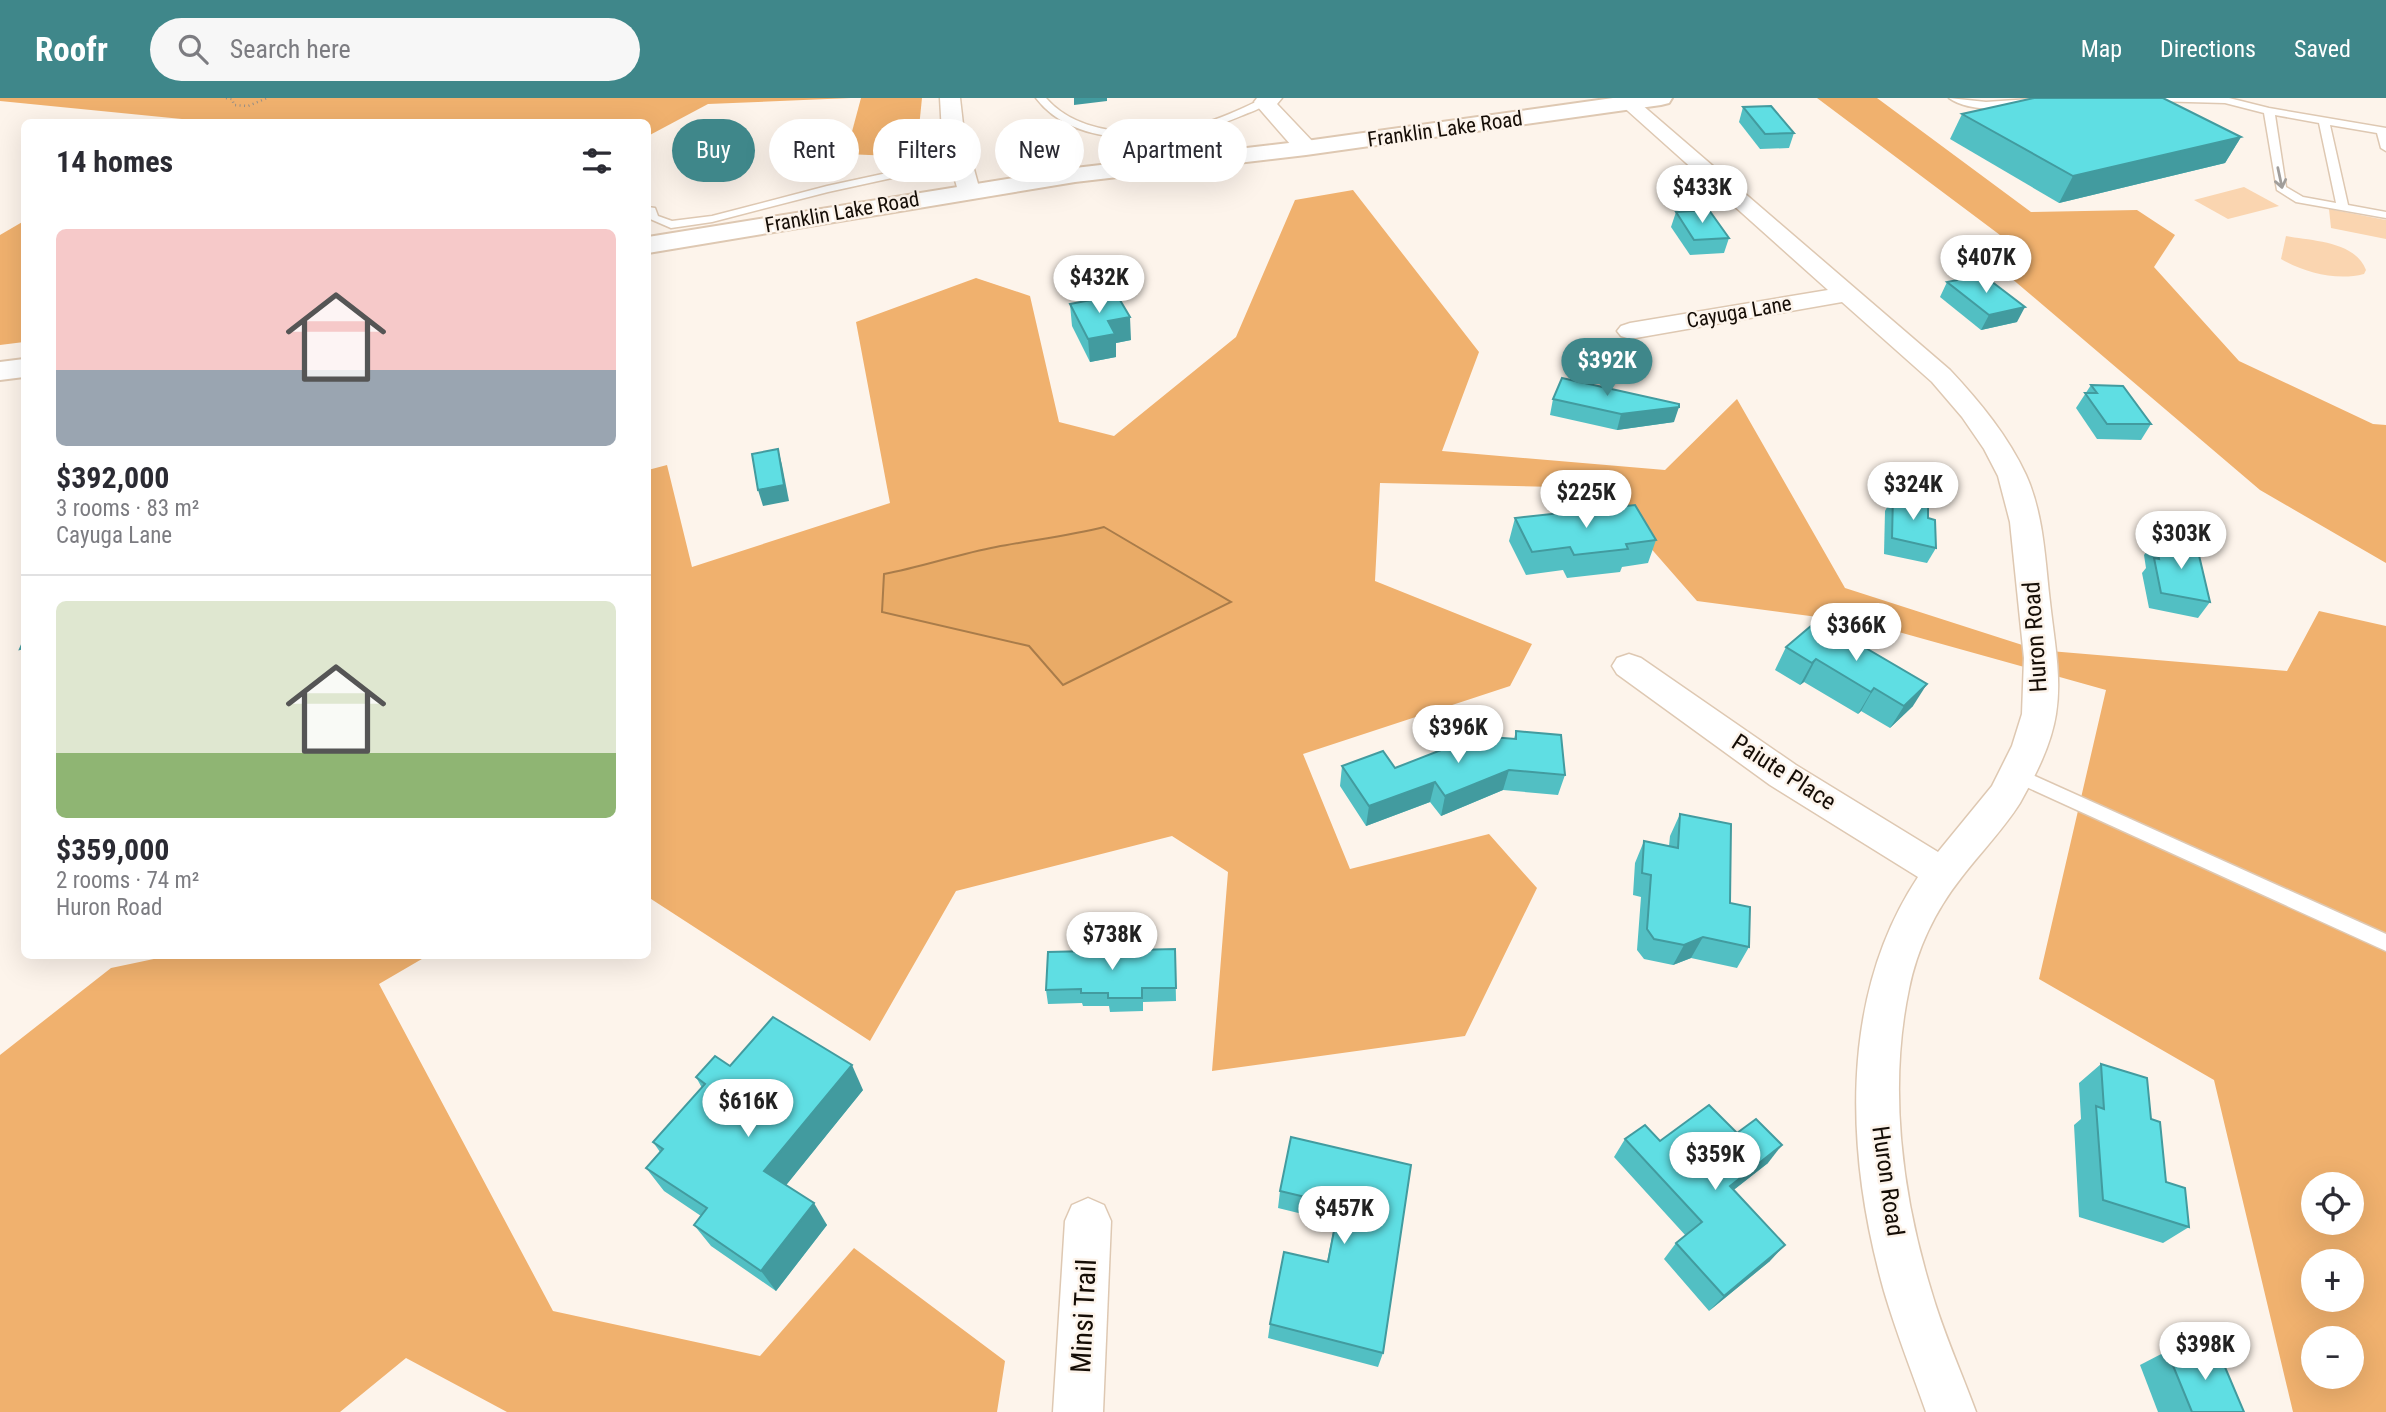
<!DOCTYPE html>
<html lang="en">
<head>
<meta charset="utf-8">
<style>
  body { margin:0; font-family:"Roboto Condensed",sans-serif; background:#f7f7f7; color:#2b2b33; height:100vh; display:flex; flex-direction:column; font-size:26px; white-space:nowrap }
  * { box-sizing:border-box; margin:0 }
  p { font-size:23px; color:#7c7c81 }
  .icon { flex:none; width:38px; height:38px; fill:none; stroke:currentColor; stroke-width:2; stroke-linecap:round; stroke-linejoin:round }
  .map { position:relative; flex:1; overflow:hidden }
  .drawer { position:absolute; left:21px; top:21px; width:630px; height:840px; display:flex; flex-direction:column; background:#fff; border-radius:10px; box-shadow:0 7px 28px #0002 }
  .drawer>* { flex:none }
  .hud { position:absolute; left:672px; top:21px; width:665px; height:63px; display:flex; gap:14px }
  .buttons { position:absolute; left:2301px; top:1074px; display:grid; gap:14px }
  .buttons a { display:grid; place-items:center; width:63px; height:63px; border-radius:50%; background:#fff; box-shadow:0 7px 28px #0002; font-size:35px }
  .price { position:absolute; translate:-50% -60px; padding:0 16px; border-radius:24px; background:#fff; color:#222; font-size:23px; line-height:46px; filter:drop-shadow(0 2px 4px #0008) }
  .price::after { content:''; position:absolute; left:50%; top:42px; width:21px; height:16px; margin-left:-10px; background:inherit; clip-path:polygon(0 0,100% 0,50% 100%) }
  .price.on { background:#3f878a; color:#fff }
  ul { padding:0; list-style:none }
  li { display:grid; align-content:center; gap:14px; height:371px; padding:0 35px }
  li+li { border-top:2px solid #e1e1e2 }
  li span { display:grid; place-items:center; height:217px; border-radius:10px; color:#555 }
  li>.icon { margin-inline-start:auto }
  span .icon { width:126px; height:126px; fill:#fffc; stroke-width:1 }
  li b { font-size:30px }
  h2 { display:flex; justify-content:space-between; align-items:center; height:84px; padding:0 35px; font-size:30px }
  .pill { padding:0 24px; border-radius:32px; background:#fff; box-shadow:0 7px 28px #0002; font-size:24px; line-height:63px }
  .pill.on { background:#3f878a; color:#fff }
  header { display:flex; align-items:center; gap:42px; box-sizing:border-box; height:98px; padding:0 35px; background:#3f878a; color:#fff }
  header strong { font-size:33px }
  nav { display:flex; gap:38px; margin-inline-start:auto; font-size:24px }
  .search { width:490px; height:63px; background:#f7f7f7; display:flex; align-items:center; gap:18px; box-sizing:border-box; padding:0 24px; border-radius:38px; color:#7c7c81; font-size:26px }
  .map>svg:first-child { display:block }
  .green { fill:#fad5b0 }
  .forest { fill:#f0b16e; fill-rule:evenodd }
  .water { fill:#e9ab67; stroke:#a97c4a; stroke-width:2 }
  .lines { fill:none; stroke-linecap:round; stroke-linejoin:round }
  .lane-casing { stroke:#dec8b2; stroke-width:3 }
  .street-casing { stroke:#dec8b2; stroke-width:3 }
  .primary-casing { stroke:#dec8b2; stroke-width:4 }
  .path { stroke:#978f87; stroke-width:2.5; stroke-dasharray:1 3.5; stroke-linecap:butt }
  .lane { fill:#fff; fill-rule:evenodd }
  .street { fill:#fff; fill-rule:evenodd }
  .primary { fill:#fff; fill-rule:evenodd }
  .wall { fill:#52bfc3 }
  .shaded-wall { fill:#429b9f }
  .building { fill:#5fdee3; stroke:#429b9f; stroke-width:2 }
  .oneway { stroke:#a19e9b }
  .labels { text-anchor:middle; stroke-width:5; stroke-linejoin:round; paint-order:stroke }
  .far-street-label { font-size:21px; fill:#150d06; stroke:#fdf4eb }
  .street-label { font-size:24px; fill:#150d06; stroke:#fdf4eb }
  .near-street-label { font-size:28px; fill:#150d06; stroke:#fdf4eb }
</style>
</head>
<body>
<header>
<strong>Roofr</strong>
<div class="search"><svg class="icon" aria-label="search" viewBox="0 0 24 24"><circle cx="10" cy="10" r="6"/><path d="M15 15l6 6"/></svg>Search here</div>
<nav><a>Map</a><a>Directions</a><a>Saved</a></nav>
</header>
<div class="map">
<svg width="2386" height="1314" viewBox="0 0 2386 1314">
  <rect width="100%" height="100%" fill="#fdf4eb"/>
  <g class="green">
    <polygon points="2244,89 2279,108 2228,121 2194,102"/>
    <polygon points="2329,111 2386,122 2386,141 2331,130"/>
    <path d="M 2286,138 C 2312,143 2355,143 2366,172 L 2364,176 C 2337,183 2305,175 2281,161 Z"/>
  </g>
  <g class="forest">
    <polygon points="0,0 851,0 708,6 648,38 648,24 200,24 202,23 0,3"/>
    <polygon points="861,0 922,0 916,59 846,56"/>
    <polygon points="1817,0 1877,0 2031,114 2137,112 2175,137 2154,169 2239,263 2373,326 2386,327 2386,465 2260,392 1984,157 2012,146"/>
    <path d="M 1353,92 L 1479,254 L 1442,353 L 1665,372 L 1737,301 L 1845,490 L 2038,552 L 2287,573 L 2319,513 L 2386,528 L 2386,1314 L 2293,1314 L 2214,982 L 2039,881 L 2106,592 L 1870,526 L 1697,503 L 1598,390 L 1380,385 L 1375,483 L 1532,546 L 1510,588 L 1303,656 L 1350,771 L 1489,736 L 1537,790 L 1465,938 L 1212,973 L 1228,774 L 1172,738 L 956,793 L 870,943 L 648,799 L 648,372 L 667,367 L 692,469 L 890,405 L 856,224 L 976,180 L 1030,198 L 1059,324 L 1114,338 L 1236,239 L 1295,102 ZM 2314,1087 L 2352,1087 L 2352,1125 L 2314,1125 ZM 2314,1164 L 2352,1164 L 2352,1202 L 2314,1202 ZM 2314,1241 L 2352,1241 L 2352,1279 L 2314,1279 Z"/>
    <polygon points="24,123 24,244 0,247 0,137"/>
    <polygon points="168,858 427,858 379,886 553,1213 760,1258 854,1150 1005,1263 997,1314 507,1314 406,1260 340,1314 0,1314 0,957 111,870"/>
  </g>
  <path class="water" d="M 1104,429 L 1231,504 L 1063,587 L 1029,548 L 882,514 L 884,476 C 922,469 958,456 996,449 C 1032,442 1068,438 1104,429 Z"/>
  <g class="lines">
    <defs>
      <g id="lane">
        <path d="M 1036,0 L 1046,0 C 1080,40 1152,39 1198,27 C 1219,21 1239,12 1258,3 L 1257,0 L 1267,0 L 1269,4 C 1261,11 1250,14 1241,18 C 1183,43 1079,57 1036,0 Z"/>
        <path d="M 1949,0 L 1986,4 L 2046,0 C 2025,14 1969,15 1949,0 Z"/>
        <path d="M 2147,0 L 2229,0 L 2269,10 L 2386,30 L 2386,53 L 2381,50 L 2377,35 L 2330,27 L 2348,107 L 2386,114 L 2386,120 L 2296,104 L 2277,92 L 2264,15 L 2225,5 L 2152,3 ZM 2275,17 L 2319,25 L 2336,105 L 2303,99 L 2286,89 Z"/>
        <polygon points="961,59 966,62 965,64 828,94 712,124 671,130 648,120 648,109 655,110 658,118 672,123 712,118 827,88"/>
        <polygon points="2015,669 2386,836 2386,853 2009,681 2006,676 2009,671"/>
      </g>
      <g id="street">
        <polygon points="940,0 960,0 964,35 980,93 977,98 961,98 958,93 942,35"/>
        <polygon points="1257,0 1282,0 1277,6 1314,45 1317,50 1314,55 1298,55 1257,8 1254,4"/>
        <path d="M 1634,0 L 1950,272 C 1980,304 2008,338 2026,377 C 2044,417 2045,462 2050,504 C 2054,541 2062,579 2056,616 C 2051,648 2035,678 2020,705 C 2003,732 1980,755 1961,780 C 1935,813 1917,851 1909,891 C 1888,990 1902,1097 1931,1192 C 1943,1234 1961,1273 1976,1314 L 1926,1314 C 1912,1274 1896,1234 1884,1193 C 1846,1058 1838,900 1918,779 L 1770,687 L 1617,576 L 1612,568 L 1617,560 L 1629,556 L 1641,560 L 1796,667 L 1938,754 L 1992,688 L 2012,648 L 2022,616 L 2024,560 L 2010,424 L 1998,378 L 1984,351 L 1962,319 L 1932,284 L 1842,204 L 1630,241 L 1621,238 L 1617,233 L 1621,228 L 1630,225 L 1828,192 L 1619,5 L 1622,1 Z"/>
        <polygon points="1088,1100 1104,1107 1111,1123 1103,1314 1053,1314 1065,1123 1072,1107"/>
      </g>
      <g id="primary">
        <polygon points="1613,0 1672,0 1669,5 1661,7 1306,57 1075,84 648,155 648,139 1075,70 1306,43"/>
        <polygon points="24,261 24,279 0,282 0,264"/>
      </g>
    </defs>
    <use href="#lane" class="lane-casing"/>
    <use href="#street" class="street-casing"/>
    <use href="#primary" class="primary-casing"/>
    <polyline class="path" points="226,0 232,1 234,7 248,8 267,0"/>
    <use href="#lane" class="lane"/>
    <use href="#street" class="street"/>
    <use href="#primary" class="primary"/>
  </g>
  <g class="wall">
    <polygon points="1743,9 1794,35 1789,50 1760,51 1739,24"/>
    <polygon points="1962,16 2241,39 2225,65 2059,105 1950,41"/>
    <polygon points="1676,114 1729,140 1724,155 1690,157 1671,129"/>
    <polygon points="1947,184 2017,224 1981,232 1940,199"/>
    <polygon points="1070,206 1131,242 1116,245 1116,259 1090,264 1072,228"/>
    <polygon points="2091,287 2151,326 2141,342 2097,341 2076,310"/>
    <polygon points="1553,301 1674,324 1617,332 1550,317"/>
    <polygon points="1893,398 1936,450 1927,465 1884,456 1885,413"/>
    <polygon points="1515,420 1656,442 1648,465 1622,469 1620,474 1567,480 1563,472 1526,477 1509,443"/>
    <polygon points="2155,442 2210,504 2198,520 2149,510 2142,475 2146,470 2144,457"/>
    <polygon points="1818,522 1913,608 1890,630 1861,613 1858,616 1804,584 1800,587 1775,572 1786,549"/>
    <polygon points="1516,633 1565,677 1558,697 1503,692 1441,718 1430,704 1366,728 1340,688 1342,668 1395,670 1514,641"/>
    <polygon points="1680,716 1730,805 1749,849 1737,870 1691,860 1673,867 1644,861 1637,852 1641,799 1633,797 1635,765 1644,743 1669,748 1670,738"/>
    <polygon points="1175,851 1176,903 1143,904 1143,913 1110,914 1109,908 1083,908 1082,905 1048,906 1046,892"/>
    <polygon points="2101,966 2151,1021 2166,1084 2189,1129 2163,1145 2079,1119 2074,1027 2081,1021 2079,985"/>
    <polygon points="730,968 863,992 786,1087 827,1127 776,1193 711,1148 694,1127 701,1118 664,1093 646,1070 660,1054 653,1044 702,990 696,979"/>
    <polygon points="1625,1041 1768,1065 1733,1092 1770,1163 1709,1213 1664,1161 1676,1145 1686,1138 1614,1059"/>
    <polygon points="1411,1067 1383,1255 1378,1269 1268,1240 1270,1226 1327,1164 1335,1124 1278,1110 1280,1093"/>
    <polygon points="2167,1253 2244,1314 2158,1314 2140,1267"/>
  </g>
  <g class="shaded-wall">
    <polygon points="1074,0 1107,0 1107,3 1074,7"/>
    <polygon points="2241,39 2225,65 2059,105 2073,78"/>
    <polygon points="2025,209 2017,224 1981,232 1989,217"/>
    <polygon points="1130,219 1131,242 1116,245 1116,259 1090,264 1088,241 1108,223"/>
    <polygon points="1679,309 1674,324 1617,332 1621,316"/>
    <polygon points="778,351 782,367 789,403 763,408 758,392"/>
    <polygon points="1816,561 1804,584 1800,587 1812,565"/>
    <polygon points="1927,586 1913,608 1890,630 1904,608"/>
    <polygon points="1874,590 1861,613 1858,616 1871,594"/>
    <polygon points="1509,672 1503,692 1441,718 1445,698"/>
    <polygon points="1435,684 1430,704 1366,728 1369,708"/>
    <polygon points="1703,839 1691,860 1673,867 1684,847"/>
    <polygon points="852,967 863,992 779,1096 764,1073"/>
    <polygon points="1782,1047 1768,1065 1716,1106 1730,1088"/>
    <polygon points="814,1105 827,1127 776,1193 761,1173"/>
    <polygon points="1785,1147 1770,1163 1709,1213 1724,1198"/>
  </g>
  <g class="building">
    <polygon points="2034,0 2163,0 2241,39 2073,78 1962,16"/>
    <polygon points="1771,8 1794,35 1765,36 1743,9"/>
    <polygon points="1709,112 1729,140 1694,142 1676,114"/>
    <polygon points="1983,177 2025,209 1989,217 1947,184"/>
    <polygon points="1117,197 1130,219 1108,223 1115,236 1088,241 1070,206"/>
    <polygon points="1562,280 1679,306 1679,309 1621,316 1553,301"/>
    <polygon points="2091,287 2123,288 2151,326 2107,326 2085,295 2097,295"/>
    <polygon points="778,351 784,387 758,392 752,356"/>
    <polygon points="1893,398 1928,405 1928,420 1935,422 1936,450 1892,440"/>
    <polygon points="1635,407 1656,442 1626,446 1628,451 1574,457 1570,449 1532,454 1515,420"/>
    <polygon points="2155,442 2197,449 2210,504 2161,495 2154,460 2159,461"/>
    <polygon points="1818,522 1927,586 1904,608 1874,590 1871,594 1816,561 1812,565 1786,549"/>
    <polygon points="24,542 24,550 20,551"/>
    <polygon points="1516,633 1561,637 1565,677 1509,672 1445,698 1435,684 1369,708 1342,668 1383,653 1395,670 1477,638 1516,641"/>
    <polygon points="1680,716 1731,726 1730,805 1750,809 1749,849 1703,839 1684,847 1654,841 1647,831 1651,777 1642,775 1644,743 1678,750"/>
    <polygon points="1175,851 1176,890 1142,890 1142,900 1108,900 1108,895 1081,895 1081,891 1046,892 1048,854"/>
    <polygon points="773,919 852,967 764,1073 814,1105 761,1173 694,1127 707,1110 646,1070 663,1051 653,1044 705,986 696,979 715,958 730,968"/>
    <polygon points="2101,966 2147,980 2151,1021 2160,1024 2166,1084 2185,1090 2189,1129 2103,1102 2096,1008 2104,1011"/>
    <polygon points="1709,1007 1737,1035 1756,1021 1782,1047 1730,1088 1785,1147 1724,1198 1676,1145 1702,1124 1625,1041 1645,1027 1660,1043"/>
    <polygon points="1291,1039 1411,1067 1383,1255 1270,1226 1284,1154 1328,1164 1339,1107 1280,1093"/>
    <polygon points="2167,1253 2219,1255 2244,1314 2192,1314"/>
  </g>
  <defs><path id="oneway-shaft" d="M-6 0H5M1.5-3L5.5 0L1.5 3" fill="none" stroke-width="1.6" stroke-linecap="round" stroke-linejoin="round" transform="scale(1.75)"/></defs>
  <use class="oneway" href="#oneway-shaft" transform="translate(2280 80) rotate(78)"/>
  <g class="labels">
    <g class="far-street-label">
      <text transform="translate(1445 31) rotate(-8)" y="7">Franklin Lake Road</text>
      <text transform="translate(842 114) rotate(-10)" y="7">Franklin Lake Road</text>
      <text transform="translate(1739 214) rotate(-10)" y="7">Cayuga Lane</text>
    </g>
    <g class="street-label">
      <text transform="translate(2035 539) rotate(-94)" y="8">Huron Road</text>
      <text transform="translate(1784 674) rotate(33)" y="8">Paiute Place</text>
      <text transform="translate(1888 1083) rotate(82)" y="8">Huron Road</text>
    </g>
    <g class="near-street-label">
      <text transform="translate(1083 1218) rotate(-87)" y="10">Minsi Trail</text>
    </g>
  </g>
</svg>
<div class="buttons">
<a><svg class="icon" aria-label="locate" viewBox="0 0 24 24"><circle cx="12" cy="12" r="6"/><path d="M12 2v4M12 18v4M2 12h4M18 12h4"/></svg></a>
<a>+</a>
<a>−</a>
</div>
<b class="price" style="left:1702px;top:127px">$433K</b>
<b class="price" style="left:1986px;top:197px">$407K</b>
<b class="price" style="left:1099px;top:217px">$432K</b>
<b class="price on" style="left:1607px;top:300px">$392K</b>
<b class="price" style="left:1913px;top:424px">$324K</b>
<b class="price" style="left:1586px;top:432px">$225K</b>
<b class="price" style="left:2181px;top:473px">$303K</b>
<b class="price" style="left:1856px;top:565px">$366K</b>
<b class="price" style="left:1458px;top:667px">$396K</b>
<b class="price" style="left:1112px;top:874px">$738K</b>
<b class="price" style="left:748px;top:1041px">$616K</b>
<b class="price" style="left:1715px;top:1094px">$359K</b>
<b class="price" style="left:1344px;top:1148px">$457K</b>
<b class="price" style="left:2205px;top:1284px">$398K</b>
<div class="hud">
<a class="pill on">Buy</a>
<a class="pill">Rent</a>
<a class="pill">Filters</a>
<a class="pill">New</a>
<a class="pill">Apartment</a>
</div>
<section class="drawer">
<h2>14 homes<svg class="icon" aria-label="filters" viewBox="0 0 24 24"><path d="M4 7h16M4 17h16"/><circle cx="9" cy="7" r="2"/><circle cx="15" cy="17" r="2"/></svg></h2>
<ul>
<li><span style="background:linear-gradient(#f6c9c9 65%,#9aa5b1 0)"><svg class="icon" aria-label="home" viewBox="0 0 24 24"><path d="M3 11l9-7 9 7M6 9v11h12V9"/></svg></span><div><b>$392,000</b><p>3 rooms · 83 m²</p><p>Cayuga Lane</p></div></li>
<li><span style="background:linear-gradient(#dfe7d0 70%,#8fb573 0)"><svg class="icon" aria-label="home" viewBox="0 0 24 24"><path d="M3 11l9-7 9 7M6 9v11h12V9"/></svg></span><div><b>$359,000</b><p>2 rooms · 74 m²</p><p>Huron Road</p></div></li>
</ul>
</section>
</div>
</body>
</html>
